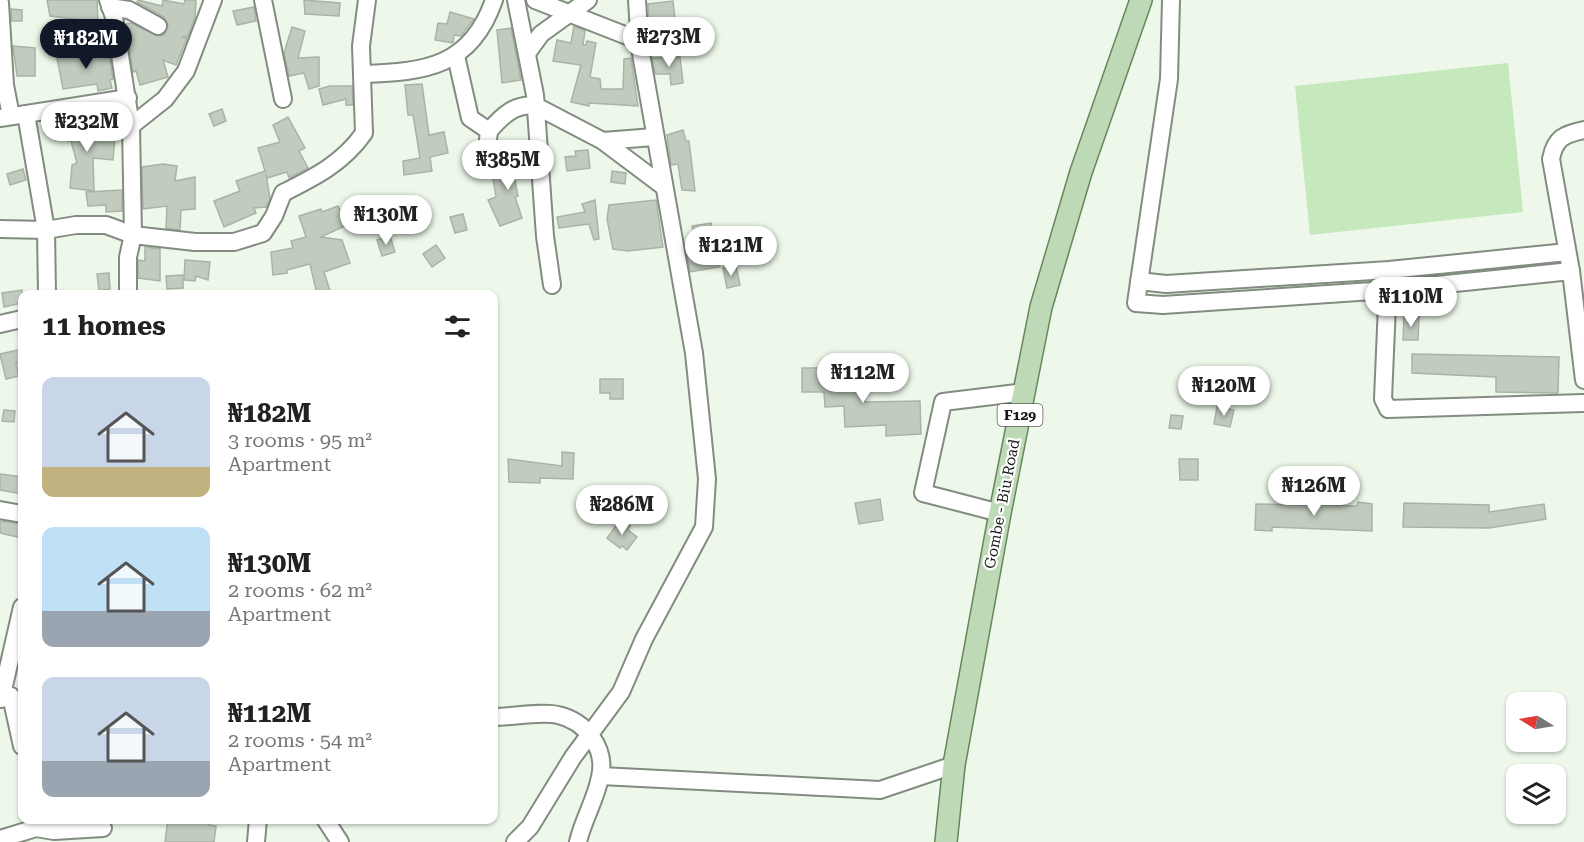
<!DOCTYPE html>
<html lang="en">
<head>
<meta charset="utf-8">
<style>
  body { margin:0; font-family:"Roboto Serif",serif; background:#f6f6f6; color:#222; height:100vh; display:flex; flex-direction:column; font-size:22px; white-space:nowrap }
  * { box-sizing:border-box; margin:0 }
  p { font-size:20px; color:#767676 }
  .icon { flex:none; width:33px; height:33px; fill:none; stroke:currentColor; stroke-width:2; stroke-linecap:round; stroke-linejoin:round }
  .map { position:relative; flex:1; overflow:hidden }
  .sheet { position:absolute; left:18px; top:290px; width:480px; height:534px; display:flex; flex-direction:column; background:#fff; border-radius:12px; box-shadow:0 2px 4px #0004 }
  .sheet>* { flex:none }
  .needle { width:39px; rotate:281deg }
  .fabs { position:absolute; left:1506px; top:692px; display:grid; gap:12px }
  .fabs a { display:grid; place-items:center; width:60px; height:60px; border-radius:12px; background:#fff; box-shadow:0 2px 4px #0004; font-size:30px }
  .price { position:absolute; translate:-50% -51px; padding:0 14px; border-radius:21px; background:#fff; color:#222; font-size:20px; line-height:39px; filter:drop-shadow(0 2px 3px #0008) }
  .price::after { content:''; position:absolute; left:50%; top:36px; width:18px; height:14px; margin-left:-9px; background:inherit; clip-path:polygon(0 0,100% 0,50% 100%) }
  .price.selected { background:#111827; color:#fff }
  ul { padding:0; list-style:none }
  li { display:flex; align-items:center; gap:18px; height:150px; padding:0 24px }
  li span { display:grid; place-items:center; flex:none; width:168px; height:120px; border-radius:12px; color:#555 }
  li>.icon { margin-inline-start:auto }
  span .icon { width:72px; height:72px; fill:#fffc; stroke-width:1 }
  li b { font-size:26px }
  h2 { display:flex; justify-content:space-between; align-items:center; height:72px; padding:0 24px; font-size:26px }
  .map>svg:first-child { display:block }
  .green { fill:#c5e8bc }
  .building { fill:#c1ccbe; stroke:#a9b3a6; stroke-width:1.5 }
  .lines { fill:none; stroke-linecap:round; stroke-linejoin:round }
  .minor-casing { stroke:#828c80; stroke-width:20 }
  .major-casing { stroke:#66865d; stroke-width:24 }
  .minor { stroke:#fff; stroke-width:16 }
  .major { stroke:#bdd9b5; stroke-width:21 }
  .labels { text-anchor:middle; stroke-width:4.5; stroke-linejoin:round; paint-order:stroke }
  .shield { fill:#fff; stroke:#5c5f5b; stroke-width:1.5 }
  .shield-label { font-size:14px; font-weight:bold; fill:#161a15 }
  .street-label { font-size:15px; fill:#161a15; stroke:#fff }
</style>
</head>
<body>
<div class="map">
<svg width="1584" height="842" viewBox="0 0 1584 842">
  <rect width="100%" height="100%" fill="#edf8ea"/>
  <polygon class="green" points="1508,63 1523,212 1310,235 1295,86"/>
  <g class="building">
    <polygon points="47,0 97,0 98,22 50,16"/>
    <polygon points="138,0 162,6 163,0 184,4 185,0 196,0 195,17 188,36 182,37 187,38 176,65 163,60 168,77 140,85 136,71 133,72 126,24 131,23 158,36 164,35 168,25 164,17 137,2"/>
    <polygon points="304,0 340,3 339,16 305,14"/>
    <polygon points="673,1 675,19 649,21 648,4"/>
    <polygon points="254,7 256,21 237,25 233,11"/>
    <polygon points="11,9 22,10 22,21 12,21"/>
    <polygon points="450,12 474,19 461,36 454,35 453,43 435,40 438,23 447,24"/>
    <polygon points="574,26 585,31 583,45 586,45 587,41 596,43 590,77 600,79 601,89 623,89 624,59 631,58 638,106 589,103 589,106 571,102 581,65 553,61 557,40 571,43"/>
    <polygon points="292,27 305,31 298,58 319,57 319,86 309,89 304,73 289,76 284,53"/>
    <polygon points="511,28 521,80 502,83 497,30"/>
    <polygon points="13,46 35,48 35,76 17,76"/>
    <polygon points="108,49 113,79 110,80 112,88 98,91 97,84 63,89 57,58"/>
    <polygon points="680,57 683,83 671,85 670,74 655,74 652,58"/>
    <polygon points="422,84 429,135 444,132 448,153 430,157 432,171 404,175 403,161 420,158 413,115 408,115 405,85"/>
    <polygon points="330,86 352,86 353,105 346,105 346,99 323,105 319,89"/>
    <polygon points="222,109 226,121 214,126 209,114"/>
    <polygon points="80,116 81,132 115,136 113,160 93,158 94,191 70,188 72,165 77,163 71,141 68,141 66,118"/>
    <polygon points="288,117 305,148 299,151 308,168 289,178 287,172 267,178 266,174 270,199 266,207 254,208 256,213 224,227 214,201 240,191 236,181 265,171 258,148 280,142 273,125"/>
    <polygon points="683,130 686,141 689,141 695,191 682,190 678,164 671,165 667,135"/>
    <polygon points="588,150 590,168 567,171 565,157 576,156 575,151"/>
    <polygon points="529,159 530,175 514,177 518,196 515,197 522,218 500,226 488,200 496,197 492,173 496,166"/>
    <polygon points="163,164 177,166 175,181 195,177 195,209 181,210 180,230 166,228 167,206 143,209 142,167"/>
    <polygon points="23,169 26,180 10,185 7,174"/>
    <polygon points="612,171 626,173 625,184 611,182"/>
    <polygon points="122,190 122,211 106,212 106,205 88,206 86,192"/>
    <polygon points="595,200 599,239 594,240 589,224 559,228 557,217 585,212 582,204"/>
    <polygon points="656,200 663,247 628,251 613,249 607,219 609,205"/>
    <polygon points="338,206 347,225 321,237 342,240 350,263 324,272 331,294 317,294 310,264 287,270 287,273 273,275 271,252 293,248 291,241 306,237 299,216 321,209 322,212"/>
    <polygon points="463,214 467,230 455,233 450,217"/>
    <polygon points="711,223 719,267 690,272 687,253 699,251 692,226"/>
    <polygon points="390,236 395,252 382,256 377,240"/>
    <polygon points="436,245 445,258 432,267 423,254"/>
    <polygon points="145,247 160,249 160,281 138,278 138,260 145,261"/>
    <polygon points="185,260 210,262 208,280 196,276 195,281 184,280"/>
    <polygon points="736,266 740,285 727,288 723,268"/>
    <polygon points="109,273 110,289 99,291 97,274"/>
    <polygon points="183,275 183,288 167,289 166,276"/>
    <polygon points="22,290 22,303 4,307 2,293"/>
    <polygon points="1404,315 1419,315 1418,340 1403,340"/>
    <polygon points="22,349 22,361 16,363 19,376 6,379 0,354"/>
    <polygon points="1412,354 1559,357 1558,393 1496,392 1496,377 1412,373"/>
    <polygon points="802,368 836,368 836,386 865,385 865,402 920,401 921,434 886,436 886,425 845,427 844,406 825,407 824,392 802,392"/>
    <polygon points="600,379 623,379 623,399 610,399 610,393 600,393"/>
    <polygon points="1217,407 1234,410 1230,427 1214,424"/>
    <polygon points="4,410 15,411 14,422 2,421"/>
    <polygon points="1171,415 1183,416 1181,429 1169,428"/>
    <polygon points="562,452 574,453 573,479 540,478 540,483 509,482 508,459 562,466"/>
    <polygon points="1179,459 1198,459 1198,480 1180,480"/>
    <polygon points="0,474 22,477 22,494 0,490"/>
    <polygon points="880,499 883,520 859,524 855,503"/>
    <polygon points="1358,502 1372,504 1372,531 1272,527 1272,531 1255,530 1256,504 1357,506"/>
    <polygon points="1404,503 1489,505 1489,512 1544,504 1546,519 1489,528 1403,527"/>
    <polygon points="621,519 630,526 628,530 637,537 627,550 622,546 620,548 607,538"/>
    <polygon points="0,521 22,524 22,538 0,533"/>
    <polygon points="168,819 210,822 209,825 216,826 214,842 165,842"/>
  </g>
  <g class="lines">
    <defs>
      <g id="minor">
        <polyline points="108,0 114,17 131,126 133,235 128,257 128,294"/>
        <polyline points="263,0 283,99"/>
        <polyline points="516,0 535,95 545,236 552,285"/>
        <polyline points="535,0 640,41"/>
        <polyline points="1171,0 1169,79 1136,303 1163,305 1388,290 1571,271"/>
        <polyline points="0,3 5,85 11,116"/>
        <polyline points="110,7 129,10 158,26"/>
        <polyline points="528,52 541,34 588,0"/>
        <polyline points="456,56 470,118 489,131 485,166"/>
        <path d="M 363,74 C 425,72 471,67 494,0"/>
        <polyline points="26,114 46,230 47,294"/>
        <polyline points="0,118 128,98"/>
        <polyline points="131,126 165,99 186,71 213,0"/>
        <path d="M 1584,130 C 1564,134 1555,138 1551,159 L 1571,271 L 1584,380"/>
        <path d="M 489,131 C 502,116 515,103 536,106 L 603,141 L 654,137"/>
        <polyline points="603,141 663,186"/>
        <path d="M 0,229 L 46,230 L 76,225 L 106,225 L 133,235 L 195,242 L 234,242 L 263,233 L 274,216 L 283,193 C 315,177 343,163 364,133 L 361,46 L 367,0"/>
        <polyline points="1139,281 1166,284 1389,270 1567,252"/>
        <polyline points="1388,281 1383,399 1388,409 1584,403"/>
        <polyline points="0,324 22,319"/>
        <polyline points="0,510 22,514"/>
        <polyline points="1000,513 923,493 943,402 1025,392"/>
        <polyline points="11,696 22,746"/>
        <polyline points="1,699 22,607"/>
        <path d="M 494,717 C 511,717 542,711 558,715 C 585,721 607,748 600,777 C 596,799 583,820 578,842"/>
        <polyline points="601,776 880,790 954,765"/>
        <polyline points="325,819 340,842"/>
        <polyline points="0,839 36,828 54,831 103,828"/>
        <polyline points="256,842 258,819"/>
        <polyline points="515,842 530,827 573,757 621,692 644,639 704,527 707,479 694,353 640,48 637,0"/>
      </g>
      <polyline id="major" points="946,842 954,765 1000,513 1041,307 1081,172 1141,0"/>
    </defs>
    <use href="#minor" class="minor-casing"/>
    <use href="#major" class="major-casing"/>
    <use href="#minor" class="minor"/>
    <use href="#major" class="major"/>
  </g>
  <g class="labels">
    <rect class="shield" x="997.5" y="404" width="45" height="22" rx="4.5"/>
    <g class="shield-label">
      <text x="1020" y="420">F129</text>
    </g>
    <g class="street-label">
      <text transform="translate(1002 504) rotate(-79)" y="5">Gombe - Biu Road</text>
    </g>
  </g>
</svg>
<div class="fabs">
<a><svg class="needle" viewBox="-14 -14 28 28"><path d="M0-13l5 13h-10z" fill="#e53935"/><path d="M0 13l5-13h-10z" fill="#767676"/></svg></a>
<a><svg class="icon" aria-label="layers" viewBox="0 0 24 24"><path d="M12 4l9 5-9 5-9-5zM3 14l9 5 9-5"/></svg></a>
</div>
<b class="price" style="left:669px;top:68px">₦273M</b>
<b class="price selected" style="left:86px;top:70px">₦182M</b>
<b class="price" style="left:87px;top:153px">₦232M</b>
<b class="price" style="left:508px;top:191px">₦385M</b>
<b class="price" style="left:386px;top:246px">₦130M</b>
<b class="price" style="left:731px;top:277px">₦121M</b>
<b class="price" style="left:1411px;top:328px">₦110M</b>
<b class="price" style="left:863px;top:404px">₦112M</b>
<b class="price" style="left:1224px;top:417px">₦120M</b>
<b class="price" style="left:1314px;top:517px">₦126M</b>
<b class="price" style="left:622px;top:536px">₦286M</b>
<section class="sheet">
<h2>11 homes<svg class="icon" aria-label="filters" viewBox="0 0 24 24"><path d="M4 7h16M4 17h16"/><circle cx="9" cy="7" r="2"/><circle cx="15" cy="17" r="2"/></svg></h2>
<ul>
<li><span style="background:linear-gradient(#c9d6e8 75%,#c2b280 0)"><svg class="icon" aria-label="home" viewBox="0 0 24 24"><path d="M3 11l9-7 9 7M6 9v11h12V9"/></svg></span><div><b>₦182M</b><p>3 rooms · 95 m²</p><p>Apartment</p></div></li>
<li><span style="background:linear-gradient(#bfe0f5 70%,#9aa5b1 0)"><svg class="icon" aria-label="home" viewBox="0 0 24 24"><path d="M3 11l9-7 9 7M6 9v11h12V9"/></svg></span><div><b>₦130M</b><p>2 rooms · 62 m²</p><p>Apartment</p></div></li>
<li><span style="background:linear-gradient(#c9d6e8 70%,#9aa5b1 0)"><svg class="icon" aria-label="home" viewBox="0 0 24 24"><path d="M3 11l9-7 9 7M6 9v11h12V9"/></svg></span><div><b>₦112M</b><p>2 rooms · 54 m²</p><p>Apartment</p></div></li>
</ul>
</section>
</div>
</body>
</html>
